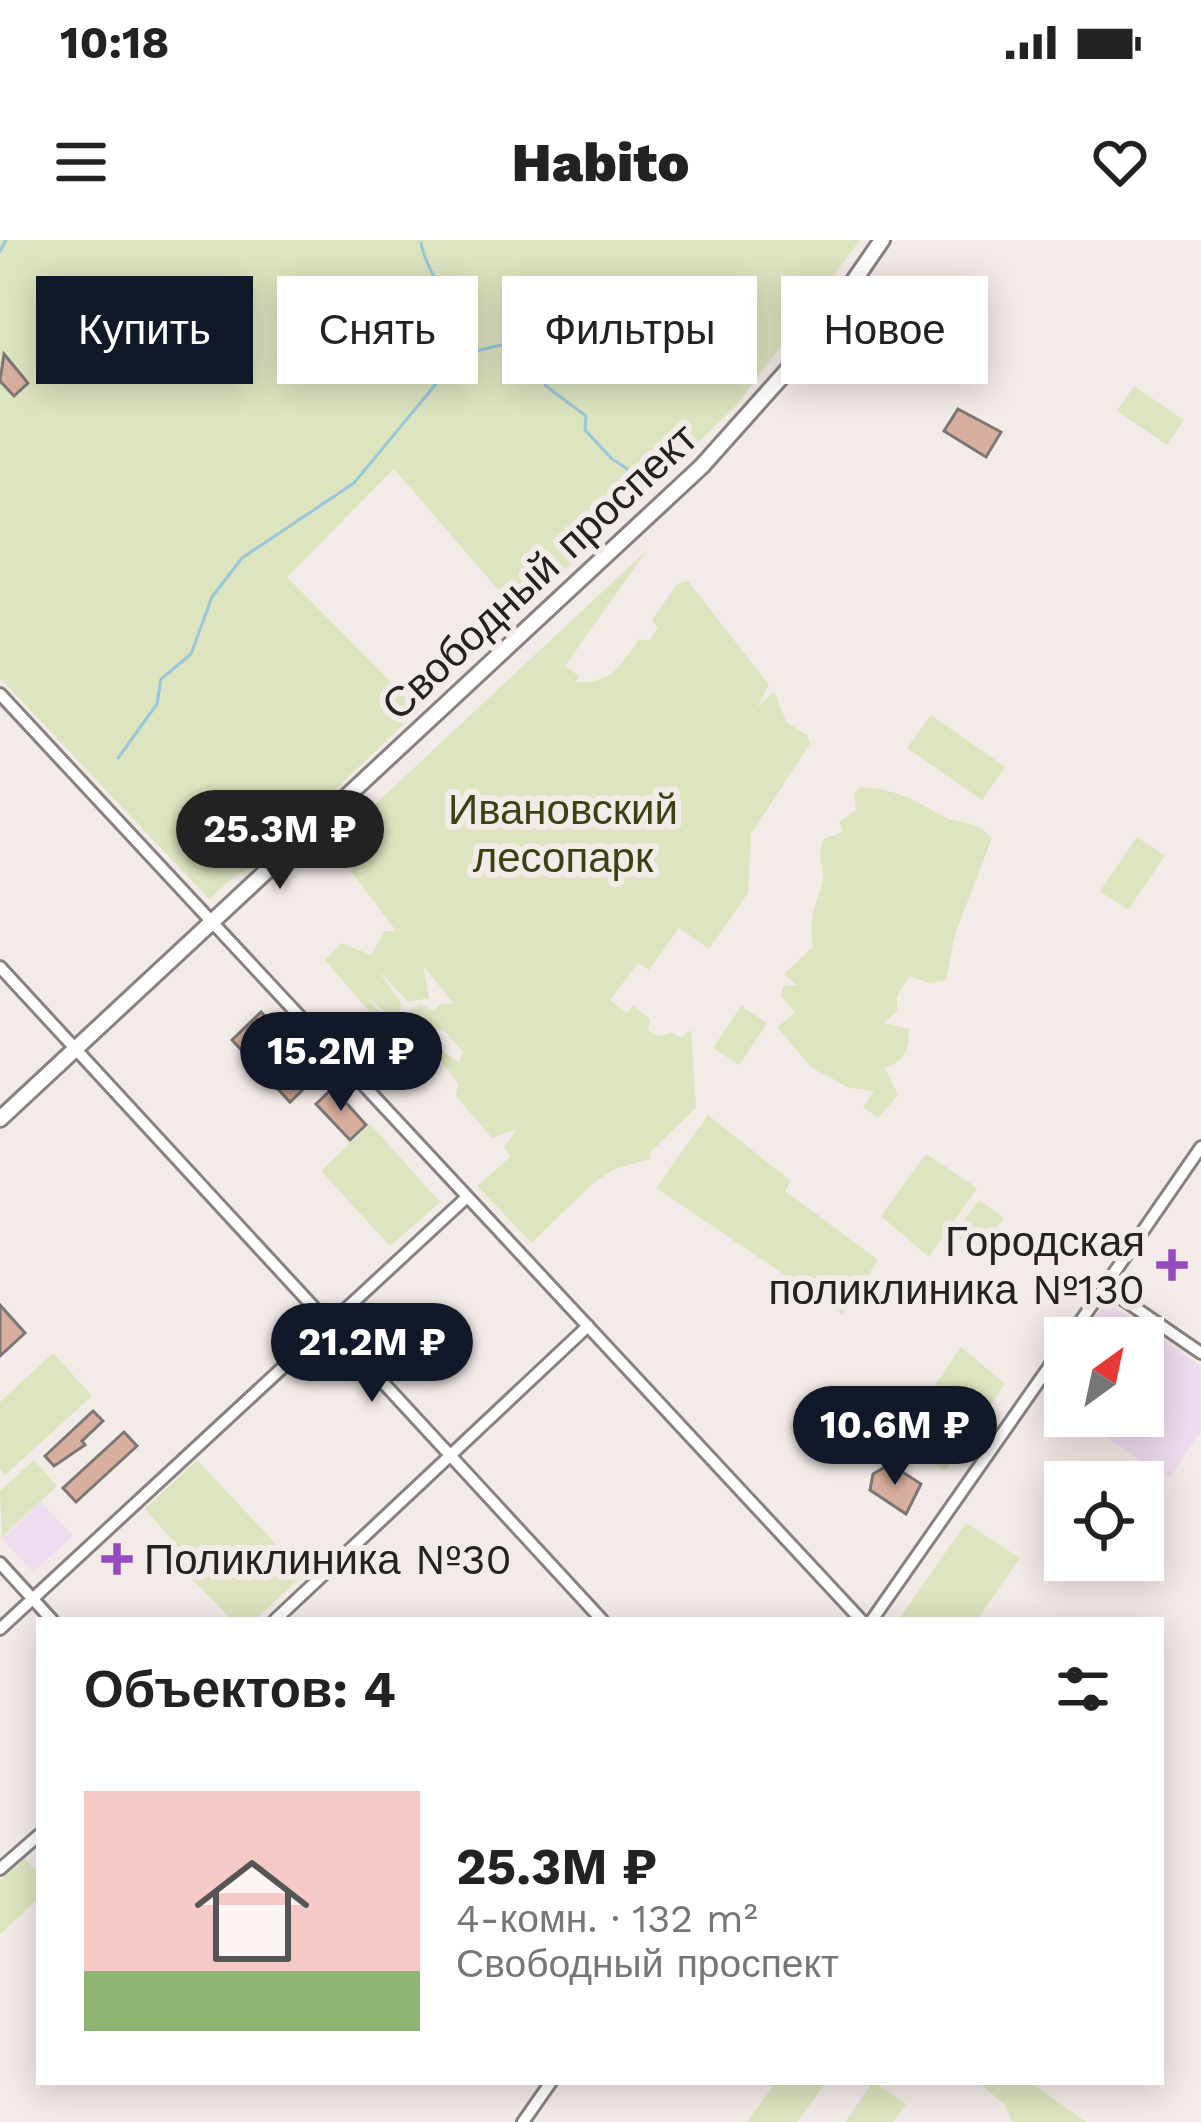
<!DOCTYPE html>
<html lang="ru">
<head>
<meta charset="utf-8">
<style>
  body { margin:0; font-family:"Work Sans",sans-serif; background:#f6f6f6; color:#222; height:100vh; display:flex; flex-direction:column; font-size:45px; white-space:nowrap }
  * { box-sizing:border-box; margin:0 }
  p { font-size:39px; color:#767676 }
  .icon { flex:none; width:66px; height:66px; fill:none; stroke:currentColor; stroke-width:2; stroke-linecap:round; stroke-linejoin:round }
  .map { position:relative; flex:1; overflow:hidden }
  .panel { position:absolute; left:36px; top:1377px; width:1128px; height:468px; display:flex; flex-direction:column; background:#fff; border-radius:0px; box-shadow:0 6px 30px #0003 }
  .panel>* { flex:none }
  .hud { position:absolute; left:36px; top:36px; width:1131px; height:108px; display:flex; gap:24px }
  .needle { width:78px; rotate:33deg }
  .tools { position:absolute; left:1044px; top:1077px; display:grid; gap:24px }
  .tools a { display:grid; place-items:center; width:120px; height:120px; border-radius:0px; background:#fff; box-shadow:0 6px 30px #0003; font-size:60px }
  .price { position:absolute; translate:-50% -102px; padding:0 27px; border-radius:42px; background:#111827; color:#fff; font-size:39px; line-height:78px; filter:drop-shadow(0 3px 6px #0008) }
  .price::after { content:''; position:absolute; left:50%; top:72px; width:36px; height:27px; margin-left:-18px; background:inherit; clip-path:polygon(0 0,100% 0,50% 100%) }
  .price.current { background:#222; color:#fff }
  ul { padding:0; list-style:none }
  li { display:flex; align-items:center; gap:36px; height:300px; padding:0 48px }
  li+li { border-top:3px solid #e0e0e0 }
  li span { display:grid; place-items:center; flex:none; width:336px; height:240px; border-radius:0px; color:#555 }
  li>.icon { margin-inline-start:auto }
  span .icon { width:144px; height:144px; fill:#fffc; stroke-width:1 }
  li b { font-size:51px }
  h2 { display:flex; justify-content:space-between; align-items:center; height:144px; padding:0 48px; font-size:51px }
  .tag { padding:0 42px; border-radius:0px; background:#fff; box-shadow:0 6px 30px #0003; font-size:42px; line-height:108px }
  .tag.current { background:#111827; color:#fff }
  .status { display:flex; justify-content:space-between; align-items:center; height:84px; padding:0 60px; background:#fff; direction:ltr }
  .status svg { height:33px; fill:currentColor }
  header { display:flex; justify-content:space-between; align-items:center; height:156px; padding:0 48px; background:#fff; font-size:54px; font-weight:800 }
  .map>svg:first-child { display:block }
  .commercial { fill:#ede }
  .green { fill:#dde4c0 }
  .lines { fill:none; stroke-linecap:round; stroke-linejoin:round }
  .stream { stroke:#9ac7da; stroke-width:3 }
  .building { fill:#d8af9e; stroke:#7d7774; stroke-width:3 }
  .minor-casing { stroke:#88817f; stroke-width:16 }
  .major-casing { stroke:#88817f; stroke-width:20 }
  .minor { stroke:#fff; stroke-width:10 }
  .major { stroke:#fff; stroke-width:14 }
  .poi-dot { fill:#954bbd; stroke:#f3ebe8; stroke-width:4.5 }
  .labels { text-anchor:middle; stroke-width:12; stroke-linejoin:round; paint-order:stroke }
  .street-label { font-size:42px; fill:#242120; stroke:#f3ebe8 }
  .park-label { font-size:42px; fill:#3c4113; stroke:#f3ebe8 }
  .poi-label { font-size:42px; fill:#242120; stroke:#f3ebe8; text-anchor:end }
</style>
</head>
<body>
<div class="status"><b>10:18</b><svg viewBox="0 0 49 12"><path d="M0 12V9h3v3zM5 12V6h3v6zM10 12V3h3v9zM15 12V0h3v12zM26 1h20v11H26zM47 4h2v5h-2z"/></svg></div>
<header><svg class="icon" aria-label="menu" viewBox="0 0 24 24"><path d="M4 6h16M4 12h16M4 18h16"/></svg>Habito<svg class="icon" aria-label="heart" viewBox="0 0 24 24"><path d="M12 20l-8-8c-3-5 5-10 8-4 3-6 11-1 8 4z"/></svg></header>
<div class="map">
<svg width="1201" height="1882" viewBox="0 0 1201 1882">
  <rect width="100%" height="100%" fill="#f3ebe8"/>
  <g class="commercial">
    <polygon points="1106,1062 1201,1126 1201,1190 1169,1239 1074,1176 1143,1176 1143,1098 1081,1098"/>
    <polygon points="41,1262 73,1296 33,1332 2,1299"/>
  </g>
  <g class="green">
    <polygon points="0,0 860,0 735,167 519,374 394,229 287,337 418,470 254,628 237,634 209,659 0,438"/>
    <polygon points="1134,146 1184,180 1167,205 1117,171"/>
    <path d="M 647,310 L 565,426 L 579,436 L 576,442 C 610,443 616,432 639,399 L 649,401 L 658,388 L 652,380 L 677,344 L 688,341 L 769,445 L 757,467 L 774,452 L 787,483 L 807,495 L 810,504 L 751,594 L 748,653 L 709,709 L 679,688 L 649,730 L 638,723 L 610,760 L 626,773 L 633,766 L 650,779 L 648,790 L 657,796 L 672,793 L 681,798 L 691,790 L 696,868 L 650,912 L 651,919 L 614,929 L 593,943 L 532,1003 L 477,946 L 511,916 L 504,907 L 517,889 L 492,898 L 456,856 L 458,844 L 435,813 L 439,809 L 459,822 L 463,812 L 443,790 L 435,789 L 434,802 L 427,806 L 407,792 L 411,769 L 421,764 L 433,771 L 440,764 L 453,763 L 423,725 L 429,758 L 408,762 L 378,730 L 401,763 L 399,785 L 367,756 L 392,789 L 374,812 L 359,800 L 374,777 L 325,720 L 341,703 L 371,715 L 385,691 L 396,691 L 350,630 L 356,622 L 339,598 Z"/>
    <polygon points="931,475 1005,527 982,560 907,508"/>
    <path d="M 860,547 C 895,549 911,558 941,575 C 959,585 975,579 992,598 L 955,694 L 946,740 L 929,743 L 910,736 L 897,755 L 897,771 L 884,783 L 909,789 C 909,810 905,821 885,828 L 898,855 L 878,878 L 863,867 L 874,851 L 850,848 L 812,828 L 777,787 L 795,773 L 781,756 L 783,746 L 797,745 L 784,734 L 813,707 C 808,683 814,669 821,647 C 828,628 813,618 825,598 L 843,592 L 839,582 L 856,570 L 854,554 Z"/>
    <polygon points="1137,597 1165,616 1128,670 1100,651"/>
    <polygon points="741,766 767,783 739,825 713,808"/>
    <polygon points="708,875 791,941 785,951 878,1020 843,1074 656,948"/>
    <polygon points="370,884 440,962 390,1006 321,931"/>
    <polygon points="926,914 977,948 929,1017 881,976"/>
    <polygon points="979,960 1004,978 980,1012 954,995"/>
    <polygon points="961,1107 1005,1144 945,1231 899,1199"/>
    <polygon points="53,1113 92,1156 5,1235 0,1229 0,1162"/>
    <polygon points="802,1168 849,1200 835,1220 789,1188"/>
    <polygon points="34,1220 57,1246 2,1297 0,1251"/>
    <polygon points="197,1220 304,1334 255,1380 232,1380 180,1327 176,1304 145,1269"/>
    <polygon points="966,1283 1020,1318 977,1380 898,1380"/>
    <polygon points="25,1619 39,1634 39,1657 0,1695 0,1640"/>
    <polygon points="776,1842 826,1842 797,1882 747,1882"/>
    <polygon points="873,1842 906,1864 893,1882 845,1882"/>
    <polygon points="978,1842 1030,1842 1086,1882 1012,1882 1005,1865"/>
  </g>
  <g class="lines">
    <g class="stream">
      <path d="M 421,3 C 428,39 461,68 455,101 L 472,112 L 518,101 L 546,146 L 586,176 L 585,190 L 612,219 L 640,237"/>
      <polyline points="0,11 6,0"/>
      <polyline points="118,518 157,464 161,439 191,414 212,357 242,318 354,243 440,139 443,116 455,101"/>
    </g>
  </g>
  <g class="building">
    <polygon points="4,114 28,143 14,156 0,141"/>
    <polygon points="958,169 1001,192 986,217 944,191"/>
    <polygon points="261,772 319,834 290,862 232,800"/>
    <polygon points="333,848 366,885 350,900 316,864"/>
    <polygon points="0,1065 25,1093 0,1116"/>
    <polygon points="93,1171 103,1181 82,1201 85,1205 54,1226 45,1216"/>
    <polygon points="124,1192 137,1206 76,1262 63,1248"/>
    <polygon points="885,1227 895,1234 898,1229 921,1244 906,1274 870,1250 873,1234"/>
  </g>
  <g class="lines">
    <defs>
      <g id="minor">
        <polyline points="0,454 861,1380"/>
        <polyline points="0,727 602,1380"/>
        <polyline points="1105,1047 1201,1113"/>
        <polyline points="1069,1098 1201,907"/>
        <polyline points="0,1323 52,1380"/>
        <polyline points="275,1380 588,1086"/>
        <polyline points="872,1380 1065,1104"/>
        <polyline points="0,1389 467,957"/>
        <polyline points="0,1629 39,1595"/>
        <polyline points="523,1882 551,1842"/>
      </g>
      <polyline id="major" points="0,879 702,226 809,106 882,0"/>
    </defs>
    <use href="#minor" class="minor-casing"/>
    <use href="#major" class="major-casing"/>
    <use href="#minor" class="minor"/>
    <use href="#major" class="major"/>
  </g>
  <g class="poi-dot">
    <path d="M1166 1007h12v12h12v12h-12v12h-12v-12h-12v-12h12z"/>
    <path d="M111 1301h12v12h12v12h-12v12h-12v-12h-12v-12h12z"/>
  </g>
  <g class="labels">
    <g class="street-label">
      <text transform="translate(539 331) rotate(-43)" y="15">Свободный проспект</text>
    </g>
    <g class="park-label">
      <text x="563" y="584">Ивановский<tspan x="563" dy="48">лесопарк</tspan></text>
    </g>
    <g class="poi-label">
      <text x="1145" y="1016">Городская<tspan x="1145" dy="48">поликлиника №130</tspan></text>
      <text x="144" y="1334" text-anchor="start">Поликлиника №30</text>
    </g>
  </g>
</svg>
<div class="tools">
<a><svg class="needle" viewBox="-14 -14 28 28"><path d="M0-13l5 13h-10z" fill="#e53935"/><path d="M0 13l5-13h-10z" fill="#767676"/></svg></a>
<a><svg class="icon" aria-label="locate" viewBox="0 0 24 24"><circle cx="12" cy="12" r="6"/><path d="M12 2v4M12 18v4M2 12h4M18 12h4"/></svg></a>
</div>
<b class="price current" style="left:280px;top:652px">25.3M ₽</b>
<b class="price" style="left:341px;top:874px">15.2M ₽</b>
<b class="price" style="left:372px;top:1165px">21.2M ₽</b>
<b class="price" style="left:895px;top:1248px">10.6M ₽</b>
<div class="hud">
<a class="tag current">Купить</a>
<a class="tag">Снять</a>
<a class="tag">Фильтры</a>
<a class="tag">Новое</a>
</div>
<section class="panel">
<h2>Объектов: 4<svg class="icon" aria-label="filters" viewBox="0 0 24 24"><path d="M4 7h16M4 17h16"/><circle cx="9" cy="7" r="2"/><circle cx="15" cy="17" r="2"/></svg></h2>
<ul>
<li><span style="background:linear-gradient(#f6c9c9 75%,#8fb573 0)"><svg class="icon" aria-label="home" viewBox="0 0 24 24"><path d="M3 11l9-7 9 7M6 9v11h12V9"/></svg></span><div><b>25.3M ₽</b><p>4-комн. · 132 m²</p><p>Свободный проспект</p></div></li>
</ul>
</section>
</div>
</body>
</html>
